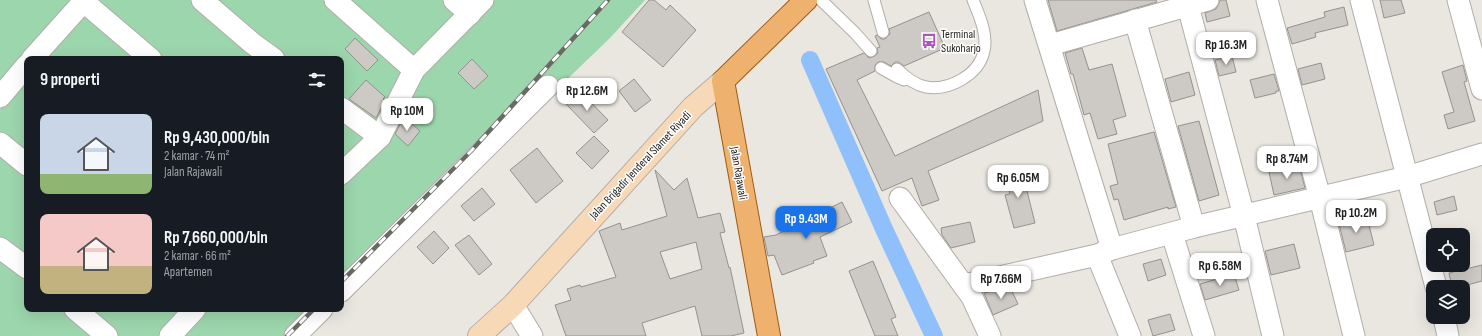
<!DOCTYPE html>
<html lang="id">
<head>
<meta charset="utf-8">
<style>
  body { margin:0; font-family:"Sofia Sans Condensed",sans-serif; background:#242831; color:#f1f3f6; height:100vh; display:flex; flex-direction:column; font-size:15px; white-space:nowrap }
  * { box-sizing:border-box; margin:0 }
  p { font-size:13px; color:#9ea1a6 }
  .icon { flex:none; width:22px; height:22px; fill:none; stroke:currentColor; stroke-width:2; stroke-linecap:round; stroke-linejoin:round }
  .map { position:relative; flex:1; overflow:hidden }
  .drawer { position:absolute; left:24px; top:56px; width:320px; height:256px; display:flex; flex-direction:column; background:#171b24; border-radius:8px; box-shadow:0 4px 16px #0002 }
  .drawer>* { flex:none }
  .fabs { position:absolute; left:1426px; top:228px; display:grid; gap:8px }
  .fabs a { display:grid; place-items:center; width:44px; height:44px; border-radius:8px; background:#171b24; box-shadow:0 4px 16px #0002; font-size:20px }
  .price { position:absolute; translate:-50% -34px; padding:0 9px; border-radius:8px; background:#fff; color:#222; font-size:13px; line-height:26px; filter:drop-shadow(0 1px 2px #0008) }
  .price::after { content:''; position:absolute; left:50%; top:24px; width:12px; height:9px; margin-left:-6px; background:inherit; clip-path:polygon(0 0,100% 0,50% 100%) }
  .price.current { background:#1a73e8; color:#fff }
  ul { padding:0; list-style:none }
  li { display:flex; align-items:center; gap:12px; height:100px; padding:0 16px }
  li span { display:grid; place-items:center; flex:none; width:112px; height:80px; border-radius:8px; color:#555 }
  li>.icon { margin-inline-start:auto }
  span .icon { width:48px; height:48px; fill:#fffc; stroke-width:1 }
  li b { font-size:17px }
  h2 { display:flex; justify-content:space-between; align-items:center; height:48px; padding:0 16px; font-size:17px }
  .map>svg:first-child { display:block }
  .green { fill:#9cd6ac }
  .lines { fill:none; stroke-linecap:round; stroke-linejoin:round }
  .canal { stroke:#8fc0fb; stroke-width:18 }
  .building { fill:#cdc9c4; stroke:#95918c; fill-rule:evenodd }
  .service-casing { stroke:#b1ada8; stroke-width:13 }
  .minor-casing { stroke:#b1ada8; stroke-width:23 }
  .secondary-casing { stroke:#b1ada8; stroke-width:24 }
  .primary-casing { stroke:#9f5b13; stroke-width:24 }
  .service { stroke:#fff; stroke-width:11 }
  .minor { stroke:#fff; stroke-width:21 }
  .secondary { stroke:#f7d8b7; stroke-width:22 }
  .primary { stroke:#efb16e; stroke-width:22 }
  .rail-casing { stroke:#6b6966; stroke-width:4.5 }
  .rail { stroke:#fff; stroke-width:3; stroke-dasharray:9; stroke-linecap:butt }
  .labels { text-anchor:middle; stroke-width:3; stroke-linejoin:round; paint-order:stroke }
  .poi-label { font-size:12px; fill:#1e1d1b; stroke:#fff; text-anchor:start }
  .street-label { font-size:12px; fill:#1e1d1b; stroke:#fff }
</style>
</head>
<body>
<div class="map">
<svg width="1482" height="336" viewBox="0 0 1482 336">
  <rect width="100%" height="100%" fill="#eae7e1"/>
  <polygon class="green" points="0,0 645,0 610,38 399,241 341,300 341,59 27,59 27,309 332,309 305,336 0,336"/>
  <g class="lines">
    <polyline class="canal" points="810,60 884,229 934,336"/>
  </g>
  <g class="building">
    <polygon points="649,0 654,0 666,10 670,5 696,30 663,67 622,32"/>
    <polygon points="1048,0 1156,0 1157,2 1057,31"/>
    <polygon points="1220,0 1226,0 1230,16 1207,22 1205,13 1216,9 1219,3"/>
    <polygon points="1380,0 1401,0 1405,13 1384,18"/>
    <polygon points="1344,7 1348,25 1315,33 1316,37 1292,44 1287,28 1325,17 1324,12"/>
    <polygon points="929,12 945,48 904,66 898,62 895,62 891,66 884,62 878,62 875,65 875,71 857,80 895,156 1038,90 1043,121 928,171 939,200 922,206 912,178 882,191 826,69 864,53 869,58 875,56 878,53 877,48 880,47 875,36 877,35 881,39 885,39 890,34 889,29"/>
    <polygon points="355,38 378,60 367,71 345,49"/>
    <polygon points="1082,48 1089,70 1112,64 1126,116 1113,120 1117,134 1098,139 1090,113 1084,115 1073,74 1071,74 1065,53"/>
    <polygon points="1232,56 1236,72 1219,76 1215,60"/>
    <polygon points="472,59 488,76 474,89 458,73"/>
    <polygon points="1321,63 1325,79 1302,85 1298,69"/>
    <polygon points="1463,65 1467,81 1464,82 1475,121 1448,129 1444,115 1454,112 1442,72"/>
    <polygon points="1189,72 1195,95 1171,102 1165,79"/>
    <polygon points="1274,74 1279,91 1276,91 1276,93 1255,98 1250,80"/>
    <polygon points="634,79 651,100 635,112 619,91"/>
    <polygon points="366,80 385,97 383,99 385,101 376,118 349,99"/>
    <polygon points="580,91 608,120 594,133 566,104"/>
    <polygon points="404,117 420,131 408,146 395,134"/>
    <polygon points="1199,121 1219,195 1199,201 1178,126"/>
    <polygon points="1154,132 1176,207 1168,209 1168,207 1124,220 1118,199 1114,200 1110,186 1118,184 1108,144"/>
    <polygon points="594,136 609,151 592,169 576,153"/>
    <polygon points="537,148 563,181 536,203 510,170"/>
    <polygon points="1299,165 1305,188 1274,195 1269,172"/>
    <polygon points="1021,167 1035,223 1014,228 1005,195 1010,194 1003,172"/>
    <path d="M 655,170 L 674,190 L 687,178 L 698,218 L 720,213 L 725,232 L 720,233 L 729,268 L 730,267 L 744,333 L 731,336 L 702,336 L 695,306 L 642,323 L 646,336 L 566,336 L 555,305 L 571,300 L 567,289 L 580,285 L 581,287 L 616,277 L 599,231 L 620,223 L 622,230 L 667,216 ZM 696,242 L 702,269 L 670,279 L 660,252 Z"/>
    <polygon points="482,188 495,204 474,221 461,206"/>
    <polygon points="1454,196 1457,210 1437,215 1434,202"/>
    <polygon points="842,202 852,222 820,237 827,256 813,261 814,263 782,275 774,255 768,256 764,237 776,235"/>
    <polygon points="1367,217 1374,245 1346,252 1339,224"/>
    <polygon points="970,222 975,242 951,248 942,235 941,228"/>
    <polygon points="434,231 449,248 433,264 417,247"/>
    <polygon points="469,235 492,264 479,275 455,245"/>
    <polygon points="1294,244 1300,268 1271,275 1265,251"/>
    <polygon points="1161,259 1166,275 1148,281 1143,264"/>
    <polygon points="873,261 896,317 891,319 898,336 875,336 849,271"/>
    <polygon points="1482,265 1482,281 1460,287 1452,287 1449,273"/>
    <polygon points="1234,274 1239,290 1205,300 1200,284"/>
    <polygon points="1010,287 1018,304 993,315 984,293"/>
    <polygon points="1170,314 1175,330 1153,336 1148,320"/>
  </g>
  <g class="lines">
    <defs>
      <g id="service">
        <polyline points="821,0 855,33 871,51"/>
        <polyline points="874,0 883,32"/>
        <polyline points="881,68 897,77 904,80"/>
        <path d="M 897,69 C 905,77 915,85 926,87 C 949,91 979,75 984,51 C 988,34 979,15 973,0"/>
      </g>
      <g id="minor">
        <polyline points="202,0 252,43 274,59"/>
        <polyline points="335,0 414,70"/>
        <polyline points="454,0 470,14"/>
        <polyline points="1035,0 1112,249"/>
        <polyline points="1267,0 1320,198 1354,336"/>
        <polyline points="1361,0 1436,287"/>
        <polyline points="1458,0 1482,89"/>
        <polyline points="84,2 151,59"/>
        <polyline points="1188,6 1244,216 1273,336"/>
        <polyline points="1135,20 1194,227"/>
        <polyline points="1050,45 1208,0"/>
        <polyline points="32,59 85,0"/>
        <polyline points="0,97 27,65"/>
        <polyline points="341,108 380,137"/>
        <polyline points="0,143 27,165"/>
        <polyline points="341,174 380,137 414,70 483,0"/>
        <polyline points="900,198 972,297 990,336"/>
        <polyline points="1172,234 1204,336"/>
        <polyline points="0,248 27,268"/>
        <polyline points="1097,255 1130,336"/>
        <polyline points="964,285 1097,255 1112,249 1194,227 1407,177 1482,154"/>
        <polyline points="341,291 548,86"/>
        <polyline points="513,305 532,336"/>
        <polyline points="75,309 107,336"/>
        <polyline points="1444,317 1448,336"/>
        <polyline points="170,336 195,309"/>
        <polyline points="295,336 322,309"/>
      </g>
      <polyline id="secondary" points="479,336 513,305 693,107 723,81"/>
      <polyline id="primary" points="769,336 723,81 806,0"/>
    </defs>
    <use href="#service" class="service-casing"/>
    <use href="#minor" class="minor-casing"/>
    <use href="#secondary" class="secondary-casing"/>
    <use href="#primary" class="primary-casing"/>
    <use href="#service" class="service"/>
    <use href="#minor" class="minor"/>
    <use href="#secondary" class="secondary"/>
    <use href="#primary" class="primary"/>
    <defs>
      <g id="rail">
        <polyline points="341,282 472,150 608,0"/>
        <polyline points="287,336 314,309"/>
      </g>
    </defs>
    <use href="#rail" class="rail-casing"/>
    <use href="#rail" class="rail"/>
  </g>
  <defs>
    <symbol id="bus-bare" viewBox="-9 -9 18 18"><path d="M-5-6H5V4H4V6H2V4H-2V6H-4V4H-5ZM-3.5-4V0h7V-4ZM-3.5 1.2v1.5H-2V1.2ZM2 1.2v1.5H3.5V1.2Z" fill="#b053be" stroke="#fff" stroke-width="2.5" paint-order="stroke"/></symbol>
  </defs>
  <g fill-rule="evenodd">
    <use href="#bus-bare" x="918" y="30" width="22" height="22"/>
  </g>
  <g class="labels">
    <g class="poi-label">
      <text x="941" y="38">Terminal<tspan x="941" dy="14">Sukoharjo</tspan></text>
    </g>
    <g class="street-label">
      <text transform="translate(640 165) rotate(-47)" y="4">Jalan Brigadir Jenderal Slamet Riyadi</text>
      <text transform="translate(739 173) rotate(80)" y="4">Jalan Rajawali</text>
    </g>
  </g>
</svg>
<div class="fabs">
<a><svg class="icon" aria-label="locate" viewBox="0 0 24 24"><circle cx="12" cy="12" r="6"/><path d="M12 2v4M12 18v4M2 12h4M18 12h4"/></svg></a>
<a><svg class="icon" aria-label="layers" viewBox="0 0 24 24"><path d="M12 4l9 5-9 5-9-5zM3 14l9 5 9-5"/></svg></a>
</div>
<b class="price" style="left:1226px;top:66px">Rp 16.3M</b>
<b class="price" style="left:587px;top:112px">Rp 12.6M</b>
<b class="price" style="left:407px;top:132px">Rp 10M</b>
<b class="price" style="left:1287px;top:180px">Rp 8.74M</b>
<b class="price" style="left:1018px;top:199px">Rp 6.05M</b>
<b class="price" style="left:1356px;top:234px">Rp 10.2M</b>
<b class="price current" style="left:806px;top:240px">Rp 9.43M</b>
<b class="price" style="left:1220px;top:287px">Rp 6.58M</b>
<b class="price" style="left:1001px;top:300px">Rp 7.66M</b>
<section class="drawer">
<h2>9 properti<svg class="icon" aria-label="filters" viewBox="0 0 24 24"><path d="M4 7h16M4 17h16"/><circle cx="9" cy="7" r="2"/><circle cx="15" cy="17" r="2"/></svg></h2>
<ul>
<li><span style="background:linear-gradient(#c9d6e8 75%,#8fb573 0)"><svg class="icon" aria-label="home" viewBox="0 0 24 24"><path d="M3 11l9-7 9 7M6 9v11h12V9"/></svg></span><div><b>Rp 9,430,000/bln</b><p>2 kamar · 74 m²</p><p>Jalan Rajawali</p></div></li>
<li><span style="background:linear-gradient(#f6c9c9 65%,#c2b280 0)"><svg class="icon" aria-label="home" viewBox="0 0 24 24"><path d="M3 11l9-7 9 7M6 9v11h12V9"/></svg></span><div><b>Rp 7,660,000/bln</b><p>2 kamar · 66 m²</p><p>Apartemen</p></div></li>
</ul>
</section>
</div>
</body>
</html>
